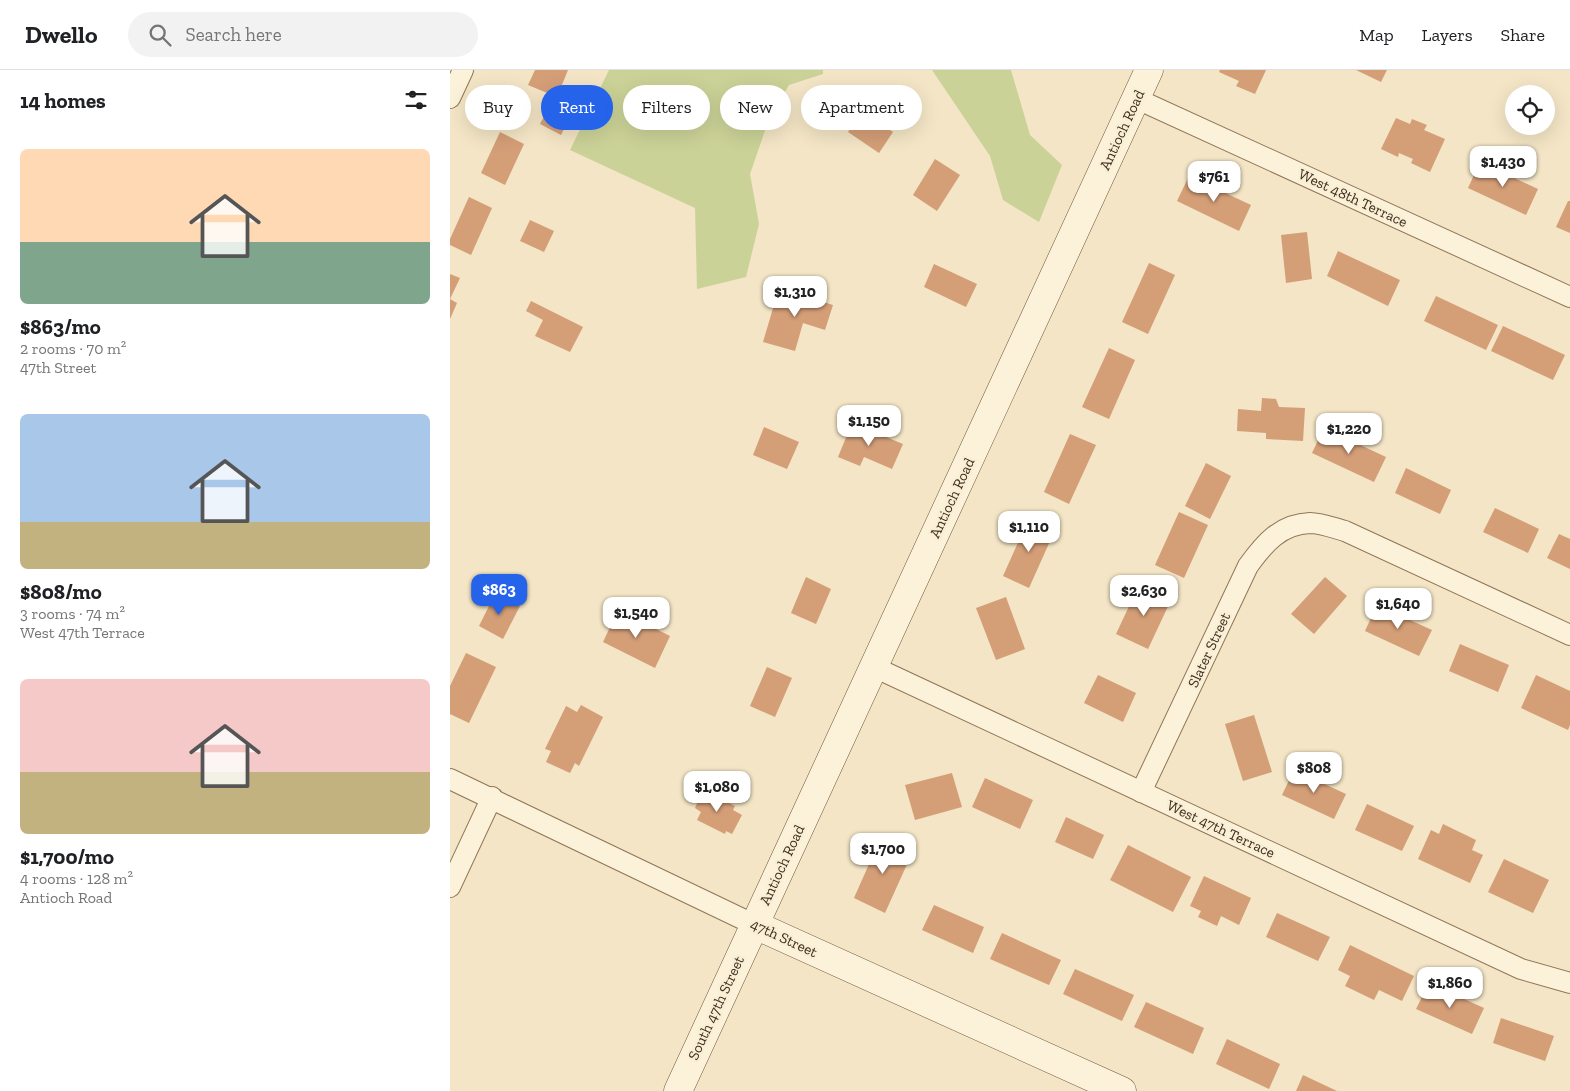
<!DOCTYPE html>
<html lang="en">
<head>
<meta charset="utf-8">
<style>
  body { margin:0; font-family:"Zilla Slab",serif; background:#f2f2f2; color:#202124; height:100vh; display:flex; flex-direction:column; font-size:19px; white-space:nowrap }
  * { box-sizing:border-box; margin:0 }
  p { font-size:16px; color:#757577 }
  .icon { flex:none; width:28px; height:28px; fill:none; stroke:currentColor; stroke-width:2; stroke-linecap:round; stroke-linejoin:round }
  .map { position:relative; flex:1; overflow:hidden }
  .sheet { display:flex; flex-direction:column; background:#fff; width:450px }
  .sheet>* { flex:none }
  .banner { position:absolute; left:15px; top:15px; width:475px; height:45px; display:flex; gap:10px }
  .buttons { position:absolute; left:1055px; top:15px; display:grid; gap:10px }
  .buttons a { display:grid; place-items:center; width:50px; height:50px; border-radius:50%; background:#fff; box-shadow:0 5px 20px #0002; font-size:25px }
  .price { position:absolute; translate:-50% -42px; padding:0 11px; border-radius:10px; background:#fff; color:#222; font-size:16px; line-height:32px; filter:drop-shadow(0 1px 2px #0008) }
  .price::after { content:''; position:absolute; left:50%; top:30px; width:15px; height:11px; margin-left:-8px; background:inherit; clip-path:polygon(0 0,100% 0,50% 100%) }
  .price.current { background:#2563eb; color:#fff }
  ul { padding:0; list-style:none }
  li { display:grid; align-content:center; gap:10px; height:265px; padding:0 20px }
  li span { display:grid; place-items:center; height:155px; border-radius:8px; color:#555 }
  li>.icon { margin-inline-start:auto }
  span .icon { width:90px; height:90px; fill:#fffc; stroke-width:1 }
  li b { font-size:21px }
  h2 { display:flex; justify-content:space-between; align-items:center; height:60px; padding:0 20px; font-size:21px }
  .tag { padding:0 18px; border-radius:22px; background:#fff; box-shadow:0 5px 20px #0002; font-size:18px; line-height:45px }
  .tag.current { background:#2563eb; color:#fff }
  header { display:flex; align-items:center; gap:30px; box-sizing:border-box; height:70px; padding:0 25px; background:#fff; border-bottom:1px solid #e0e0e0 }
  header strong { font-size:24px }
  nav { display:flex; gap:28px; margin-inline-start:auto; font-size:18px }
  .search { width:350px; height:45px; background:#f2f2f2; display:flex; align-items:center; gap:12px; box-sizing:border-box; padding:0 18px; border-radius:28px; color:#757577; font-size:19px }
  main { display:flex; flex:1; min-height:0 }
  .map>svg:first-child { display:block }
  .green { fill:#cbd297 }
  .building { fill:#d49e77 }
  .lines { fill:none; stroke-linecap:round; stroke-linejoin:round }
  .street-casing { stroke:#907658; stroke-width:22 }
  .secondary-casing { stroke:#72573c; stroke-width:29 }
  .street { stroke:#fcf2d9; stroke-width:20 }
  .secondary { stroke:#fcf2d9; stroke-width:28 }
  .labels { text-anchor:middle; stroke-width:5; stroke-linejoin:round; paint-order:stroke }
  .street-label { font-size:15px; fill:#3e2e1e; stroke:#f9efd5 }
</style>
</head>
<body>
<header>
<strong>Dwello</strong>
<div class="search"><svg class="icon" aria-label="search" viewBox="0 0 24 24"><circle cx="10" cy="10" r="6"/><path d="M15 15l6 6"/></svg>Search here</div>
<nav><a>Map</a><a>Layers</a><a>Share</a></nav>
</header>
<main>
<section class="sheet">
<h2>14 homes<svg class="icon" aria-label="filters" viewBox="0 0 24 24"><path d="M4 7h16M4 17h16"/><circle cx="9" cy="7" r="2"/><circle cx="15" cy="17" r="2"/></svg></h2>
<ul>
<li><span style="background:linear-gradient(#ffd9b3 60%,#7fa58c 0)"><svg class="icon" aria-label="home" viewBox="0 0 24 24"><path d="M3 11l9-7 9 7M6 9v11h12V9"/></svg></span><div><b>$863/mo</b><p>2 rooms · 70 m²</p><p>47th Street</p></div></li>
<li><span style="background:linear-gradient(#a9c7e8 70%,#c2b280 0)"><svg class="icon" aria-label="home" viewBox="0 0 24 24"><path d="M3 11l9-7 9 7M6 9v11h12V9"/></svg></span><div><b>$808/mo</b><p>3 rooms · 74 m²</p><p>West 47th Terrace</p></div></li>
<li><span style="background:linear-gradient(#f6c9c9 60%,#c2b280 0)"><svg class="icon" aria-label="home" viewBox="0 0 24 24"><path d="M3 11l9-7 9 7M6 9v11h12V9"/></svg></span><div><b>$1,700/mo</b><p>4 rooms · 128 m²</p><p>Antioch Road</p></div></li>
</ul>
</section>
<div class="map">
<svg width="1120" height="1021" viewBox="0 0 1120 1021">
  <rect width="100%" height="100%" fill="#f3e5c5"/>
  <g class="green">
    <polygon points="159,0 373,0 373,4 339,15 319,49 300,104 309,154 296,207 247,219 245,138 120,80"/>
    <polygon points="482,0 561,0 580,65 612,95 589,152 553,130 540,86"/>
  </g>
  <g class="building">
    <polygon points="85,0 118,0 107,27 78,15"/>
    <polygon points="770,0 816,0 805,24 786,16 789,11 769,2"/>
    <polygon points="906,0 937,0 931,12"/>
    <polygon points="102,31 123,41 111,65 90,54"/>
    <polygon points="412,41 443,62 429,83 398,62"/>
    <polygon points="946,48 960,54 962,49 977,55 974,60 995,69 980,102 961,93 963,89 949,83 948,87 931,79"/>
    <polygon points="50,62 74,74 55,115 31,103"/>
    <polygon points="485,89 510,105 487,141 463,125"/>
    <polygon points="1030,92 1088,119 1076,145 1018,118"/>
    <polygon points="739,106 801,135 789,161 727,131"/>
    <polygon points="19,127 42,138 21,185 0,175 0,169"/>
    <polygon points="1118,131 1120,131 1120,163 1106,157"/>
    <polygon points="80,150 104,161 94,182 70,171"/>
    <polygon points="857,162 862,209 836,213 831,165"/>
    <polygon points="888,181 950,210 938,236 877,206"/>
    <polygon points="699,193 725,205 698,264 672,252"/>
    <polygon points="484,194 527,214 516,237 474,217"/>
    <polygon points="0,204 10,208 0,229"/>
    <polygon points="329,218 383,235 375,260 353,253 345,281 313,272"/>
    <polygon points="986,226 1048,255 1036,280 974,251"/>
    <polygon points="0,229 7,233 0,249"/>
    <polygon points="81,231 133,257 120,282 85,266 93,250 76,241"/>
    <polygon points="1053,256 1115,285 1103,310 1041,281"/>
    <polygon points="659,278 685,290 659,349 632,337"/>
    <polygon points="812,328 826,329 829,337 855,338 853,371 816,369 816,363 787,361 788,339 811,341"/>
    <polygon points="402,353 453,374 442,399 414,387 410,396 388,387"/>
    <polygon points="314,357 349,372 337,399 303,385"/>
    <polygon points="874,358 936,387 924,412 862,383"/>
    <polygon points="620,364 646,375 619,434 594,422"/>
    <polygon points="756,393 781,406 760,449 735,436"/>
    <polygon points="956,398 1001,420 990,444 945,423"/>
    <polygon points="1045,438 1089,459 1078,483 1033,462"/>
    <polygon points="729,442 758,455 734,508 705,495"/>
    <polygon points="579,448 605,460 579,518 553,506"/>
    <polygon points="1109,464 1120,469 1120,499 1097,488"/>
    <polygon points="356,507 381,519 366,554 341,543"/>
    <polygon points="875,507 897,526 864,564 841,544"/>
    <polygon points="689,515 721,530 698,579 666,564"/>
    <polygon points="45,524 70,536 53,569 29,556"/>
    <polygon points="556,527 575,579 546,590 526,538"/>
    <polygon points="927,535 982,560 969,586 915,561"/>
    <polygon points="168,540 220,566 205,598 153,572"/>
    <polygon points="1010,574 1059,595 1048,622 999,601"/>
    <polygon points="16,583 46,597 19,653 0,644 0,616"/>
    <polygon points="317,597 342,608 325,647 300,636"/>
    <polygon points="648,605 686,623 673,652 634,633"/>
    <polygon points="1086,605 1120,621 1120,655 1118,660 1071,638"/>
    <polygon points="131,635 153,647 129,696 125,693 120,703 96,692 101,681 95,679 116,636 127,642"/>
    <polygon points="804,645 822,702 793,711 775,654"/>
    <polygon points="844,700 896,724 884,749 832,725"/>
    <polygon points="502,703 512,737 465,750 455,715"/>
    <polygon points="535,708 583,730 570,759 522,737"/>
    <polygon points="253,720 285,736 283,740 292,745 282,764 276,761 275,764 247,750 251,742 245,738"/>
    <polygon points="917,734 964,756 952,781 905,760"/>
    <polygon points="616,747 654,765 643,789 605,772"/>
    <polygon points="993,754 1026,770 1022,780 1033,785 1020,813 968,789 981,760 989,764"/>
    <polygon points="431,767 463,781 435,843 404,828"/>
    <polygon points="678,775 741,807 723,842 660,810"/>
    <polygon points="1054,789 1099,810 1083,843 1038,822"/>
    <polygon points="754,806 801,828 789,855 771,846 767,856 748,847 751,841 740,836"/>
    <polygon points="484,835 534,857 523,883 472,860"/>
    <polygon points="827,843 880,867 868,891 816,867"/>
    <polygon points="552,863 611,890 599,915 540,889"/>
    <polygon points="900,875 964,906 952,931 929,920 924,930 895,916 900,906 888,900"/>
    <polygon points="625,899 684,925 672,951 613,924"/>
    <polygon points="979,913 1034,938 1022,964 966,939"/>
    <polygon points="696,932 754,958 743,984 684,957"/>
    <polygon points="1051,948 1104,966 1095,991 1043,973"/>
    <polygon points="777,969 830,994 819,1019 766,994"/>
    <polygon points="853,1005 887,1021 846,1021"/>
  </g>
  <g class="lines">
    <defs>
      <g id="street">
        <polyline points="0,28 13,0"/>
        <polyline points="687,29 1120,227"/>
        <polyline points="424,597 1071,899 1120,913"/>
        <polyline points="0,709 305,855"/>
        <path d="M 691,722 L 798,496 C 814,474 830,454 860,453 C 871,453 884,458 895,461 L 1120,565"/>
        <polyline points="0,817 42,727"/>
      </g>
      <g id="secondary">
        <polyline points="305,855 672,1021"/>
        <polyline points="228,1021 699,0"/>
      </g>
    </defs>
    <use href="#street" class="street-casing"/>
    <use href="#secondary" class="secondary-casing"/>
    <use href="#street" class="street"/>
    <use href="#secondary" class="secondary"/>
  </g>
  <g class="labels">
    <g class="street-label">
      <text transform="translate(672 60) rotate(-65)" y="5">Antioch Road</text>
      <text transform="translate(903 128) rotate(25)" y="5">West 48th Terrace</text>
      <text transform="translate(502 428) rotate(-65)" y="5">Antioch Road</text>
      <text transform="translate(759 580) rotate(-65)" y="5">Slater Street</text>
      <text transform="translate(771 759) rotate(25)" y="5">West 47th Terrace</text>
      <text transform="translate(332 795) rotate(-65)" y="5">Antioch Road</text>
      <text transform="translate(334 868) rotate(25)" y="5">47th Street</text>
      <text transform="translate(266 938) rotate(-65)" y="5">South 47th Street</text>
    </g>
  </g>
</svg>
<div class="buttons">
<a><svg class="icon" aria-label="locate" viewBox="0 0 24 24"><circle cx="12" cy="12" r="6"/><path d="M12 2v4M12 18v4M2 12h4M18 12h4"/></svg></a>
</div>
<b class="price" style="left:1053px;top:118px">$1,430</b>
<b class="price" style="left:764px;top:133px">$761</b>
<b class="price" style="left:345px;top:248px">$1,310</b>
<b class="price" style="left:419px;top:377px">$1,150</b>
<b class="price" style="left:899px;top:385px">$1,220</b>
<b class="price" style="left:579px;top:483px">$1,110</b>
<b class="price current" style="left:49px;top:546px">$863</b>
<b class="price" style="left:694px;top:547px">$2,630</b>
<b class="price" style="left:948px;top:560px">$1,640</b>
<b class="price" style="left:186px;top:569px">$1,540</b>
<b class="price" style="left:864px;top:724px">$808</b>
<b class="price" style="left:267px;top:743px">$1,080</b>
<b class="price" style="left:433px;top:805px">$1,700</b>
<b class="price" style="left:1000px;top:939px">$1,860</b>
<div class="banner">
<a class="tag">Buy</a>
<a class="tag current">Rent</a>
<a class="tag">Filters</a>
<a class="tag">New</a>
<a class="tag">Apartment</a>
</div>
</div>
</main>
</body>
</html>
